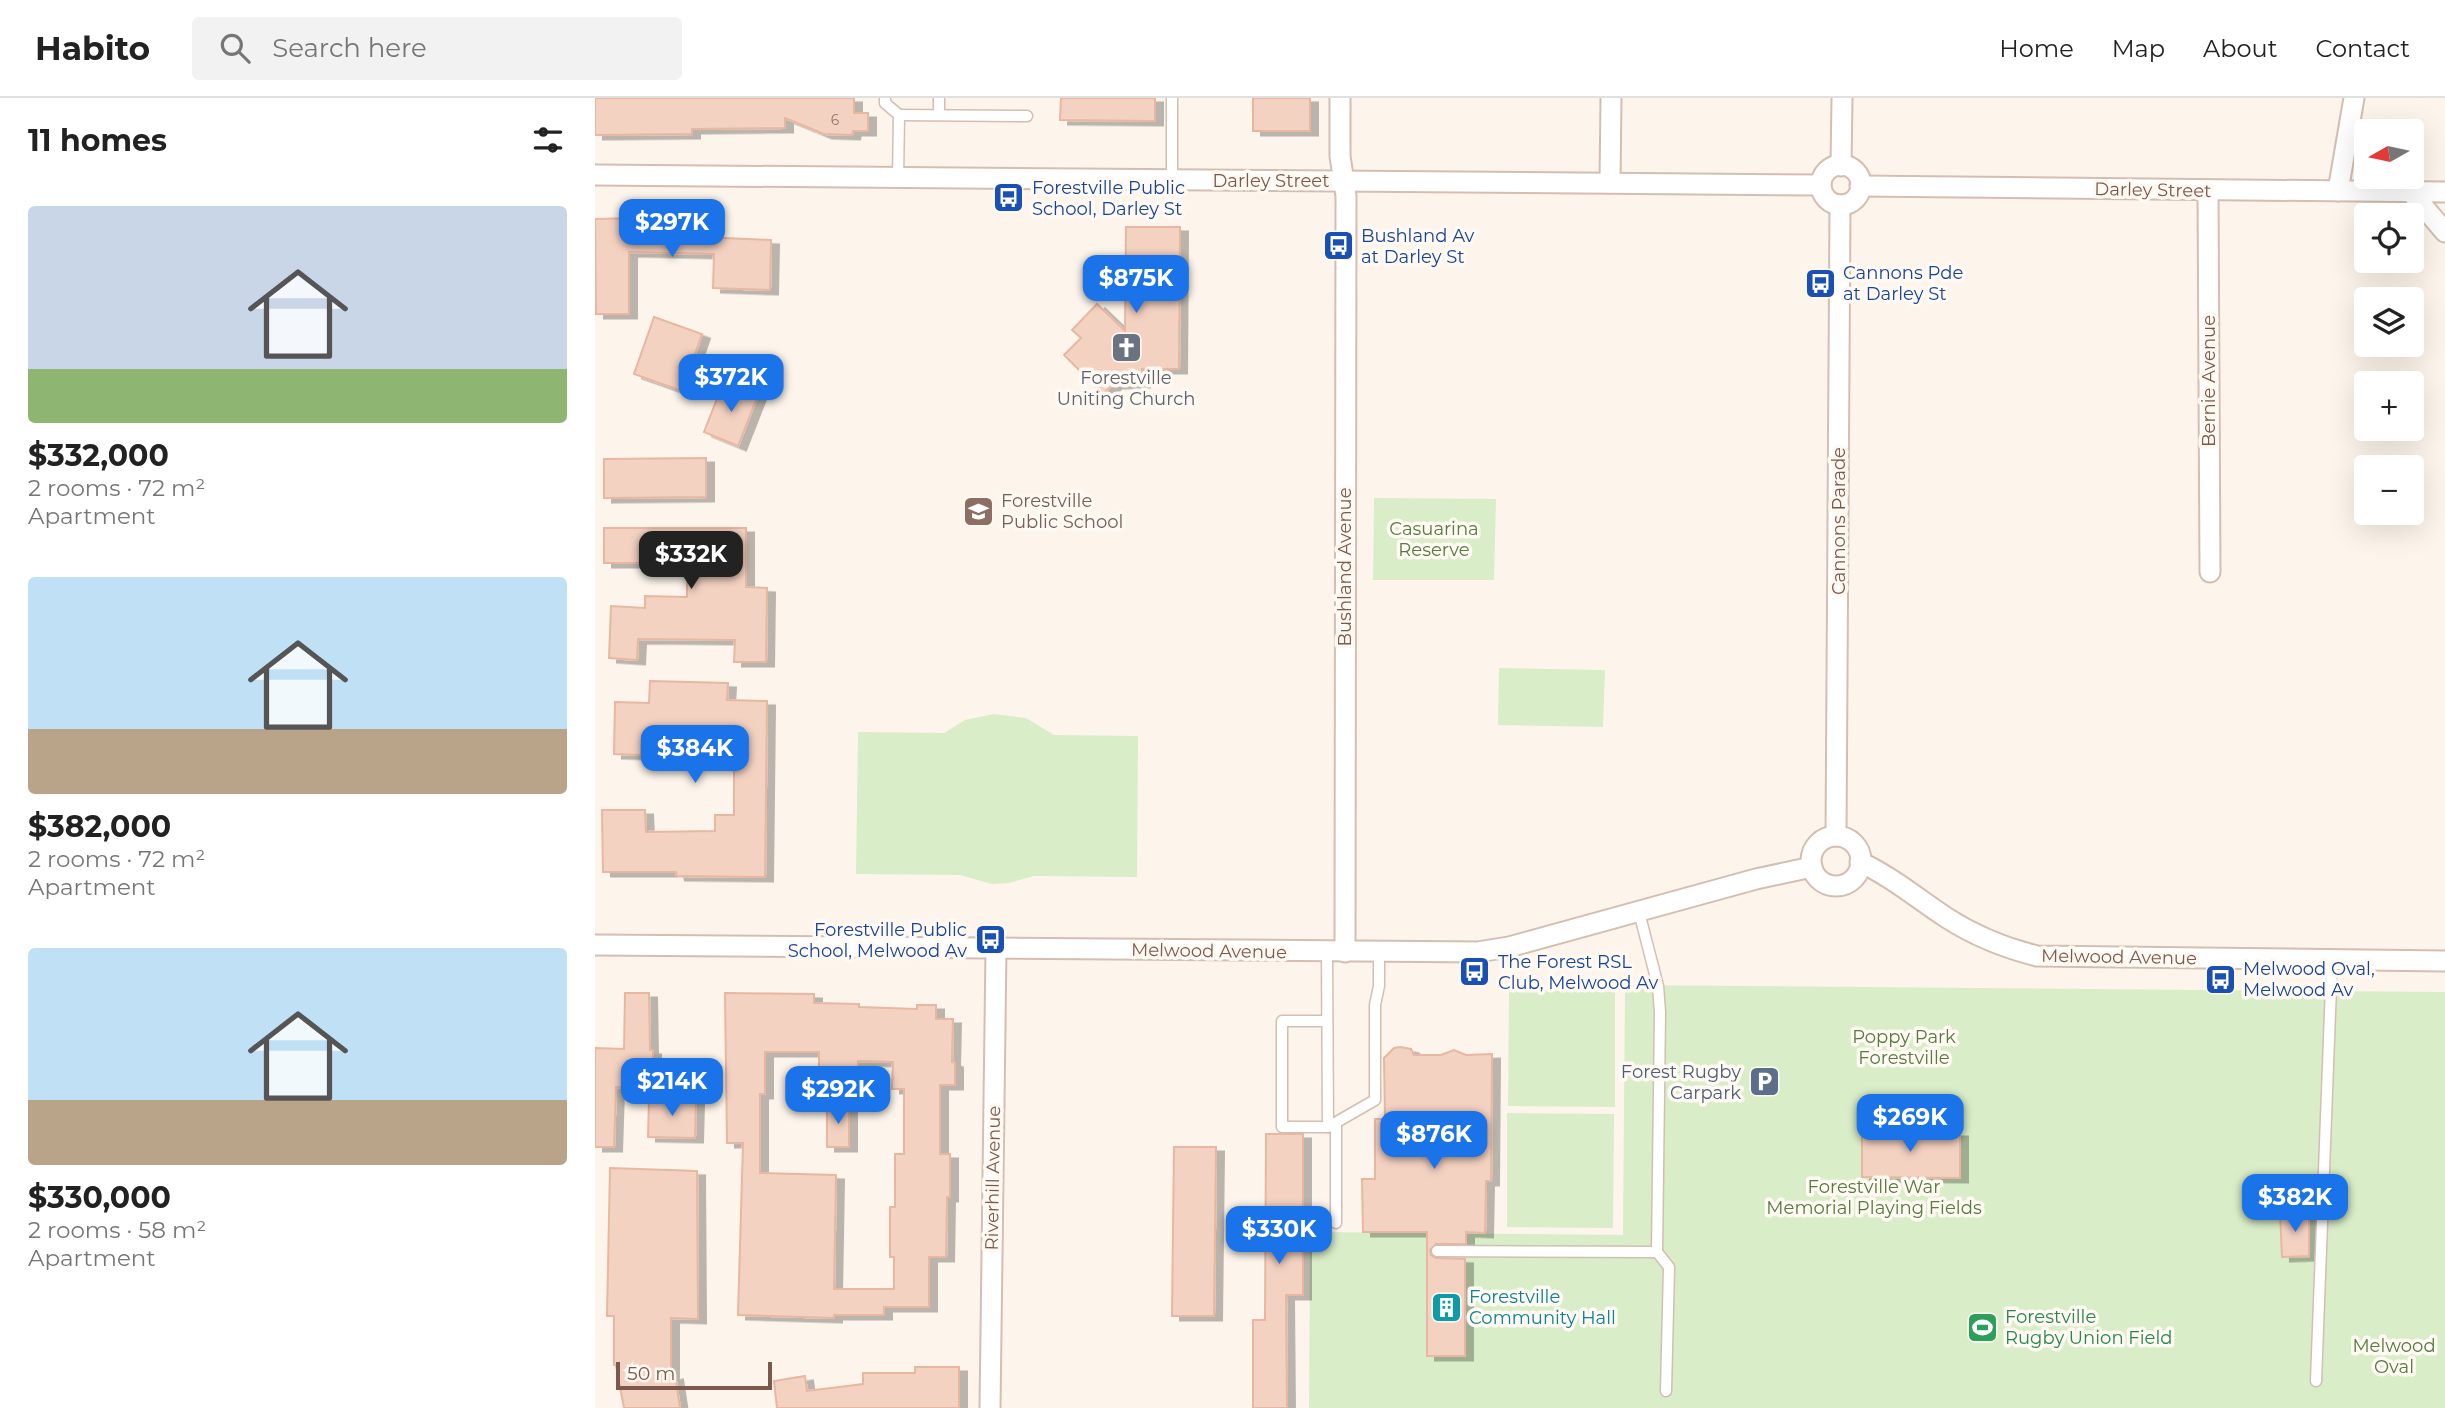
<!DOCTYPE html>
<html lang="en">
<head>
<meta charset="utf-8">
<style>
  body { margin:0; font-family:Montserrat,sans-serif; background:#f2f2f2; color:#222; height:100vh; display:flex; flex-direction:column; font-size:26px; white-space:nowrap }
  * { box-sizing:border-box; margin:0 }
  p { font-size:23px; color:#767676 }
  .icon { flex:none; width:38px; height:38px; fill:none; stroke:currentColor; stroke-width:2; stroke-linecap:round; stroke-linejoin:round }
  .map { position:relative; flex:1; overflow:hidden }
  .drawer { display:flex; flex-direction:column; background:#fff; width:595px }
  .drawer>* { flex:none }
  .needle { width:46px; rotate:261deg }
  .controls { position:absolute; left:1759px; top:21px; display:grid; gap:14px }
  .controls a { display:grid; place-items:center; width:70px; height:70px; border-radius:7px; background:#fff; box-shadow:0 7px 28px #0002; font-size:35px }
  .scale { position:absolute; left:21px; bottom:18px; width:156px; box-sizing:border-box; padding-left:7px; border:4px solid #7b594c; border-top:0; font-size:19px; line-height:24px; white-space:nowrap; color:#7b594c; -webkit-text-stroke:5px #fff9f3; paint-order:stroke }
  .price { position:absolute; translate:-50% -60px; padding:0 16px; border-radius:14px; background:#1a73e8; color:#fff; font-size:23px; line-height:46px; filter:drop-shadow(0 2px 4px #0008) }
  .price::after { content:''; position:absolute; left:50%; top:42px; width:21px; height:16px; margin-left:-10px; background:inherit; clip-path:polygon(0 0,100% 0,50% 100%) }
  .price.selected { background:#222; color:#fff }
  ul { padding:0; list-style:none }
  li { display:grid; align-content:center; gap:14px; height:371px; padding:0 28px }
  li span { display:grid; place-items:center; height:217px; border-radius:7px; color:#555 }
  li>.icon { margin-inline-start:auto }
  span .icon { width:126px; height:126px; fill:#fffc; stroke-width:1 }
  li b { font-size:30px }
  h2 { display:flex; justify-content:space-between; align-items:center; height:84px; padding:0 28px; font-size:30px }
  header { display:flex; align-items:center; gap:42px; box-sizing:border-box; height:98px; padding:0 35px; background:#fff; border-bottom:2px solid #e0e0e0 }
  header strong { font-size:33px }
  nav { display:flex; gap:38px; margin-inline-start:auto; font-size:24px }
  .search { width:490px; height:63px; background:#f2f2f2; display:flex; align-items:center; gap:18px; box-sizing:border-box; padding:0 24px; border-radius:7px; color:#767676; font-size:26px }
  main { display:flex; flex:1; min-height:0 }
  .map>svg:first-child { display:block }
  .green { fill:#d9edc8 }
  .building { fill:#f4d2c2; stroke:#e8b7a1; stroke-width:2; fill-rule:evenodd; filter:url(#shadow) }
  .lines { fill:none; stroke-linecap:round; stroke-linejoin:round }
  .lane-casing { stroke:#d4beb2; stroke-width:13 }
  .street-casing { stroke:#d4beb2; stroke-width:23 }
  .lane { stroke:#fff; stroke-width:10 }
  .street { stroke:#fff; stroke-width:19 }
  .labels { text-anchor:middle; stroke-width:7; stroke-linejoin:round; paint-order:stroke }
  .number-label { font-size:14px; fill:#99776a }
  .street-label { font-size:18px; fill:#7b594c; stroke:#fff9f3 }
  .transit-label { font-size:18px; fill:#164399; stroke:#fff9f3; text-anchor:start }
  .worship-label { font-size:18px; fill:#5b616d; stroke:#fff9f3 }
  .education-label { font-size:18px; fill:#785e54; stroke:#fff9f3; text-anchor:start }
  .park-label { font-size:18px; fill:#567a40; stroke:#fff9f3 }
  .service-label { font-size:18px; fill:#4e5e75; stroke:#fff9f3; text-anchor:end }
  .culture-label { font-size:18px; fill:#0d838f; stroke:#fff9f3; text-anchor:start }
  .leisure-label { font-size:18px; fill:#27864d; stroke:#fff9f3; text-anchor:start }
</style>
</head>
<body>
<header>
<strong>Habito</strong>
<div class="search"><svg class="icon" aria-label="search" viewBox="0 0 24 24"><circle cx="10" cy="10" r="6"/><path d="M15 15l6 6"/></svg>Search here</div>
<nav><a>Home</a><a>Map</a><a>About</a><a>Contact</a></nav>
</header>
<main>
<section class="drawer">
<h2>11 homes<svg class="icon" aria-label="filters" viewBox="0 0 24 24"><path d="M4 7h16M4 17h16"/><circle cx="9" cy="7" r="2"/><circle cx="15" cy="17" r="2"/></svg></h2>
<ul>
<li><span style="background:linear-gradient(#c9d6e8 75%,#8fb573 0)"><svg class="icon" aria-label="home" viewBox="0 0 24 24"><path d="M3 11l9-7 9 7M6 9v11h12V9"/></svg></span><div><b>$332,000</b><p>2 rooms · 72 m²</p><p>Apartment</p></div></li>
<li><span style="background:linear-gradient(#bfe0f5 70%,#b9a48a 0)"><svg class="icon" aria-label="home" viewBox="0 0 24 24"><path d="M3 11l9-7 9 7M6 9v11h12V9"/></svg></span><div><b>$382,000</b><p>2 rooms · 72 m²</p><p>Apartment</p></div></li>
<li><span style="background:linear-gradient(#bfe0f5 70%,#b9a48a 0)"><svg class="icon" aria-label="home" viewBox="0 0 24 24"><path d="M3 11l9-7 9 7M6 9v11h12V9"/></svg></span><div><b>$330,000</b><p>2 rooms · 58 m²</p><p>Apartment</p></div></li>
</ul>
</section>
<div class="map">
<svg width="1850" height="1310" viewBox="0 0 1850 1310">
  <defs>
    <filter id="shadow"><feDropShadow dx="8" dy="4.5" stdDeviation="0" flood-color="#0004"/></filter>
  </defs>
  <rect width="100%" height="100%" fill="#fdf5eb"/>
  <g class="green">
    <polygon points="779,400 901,401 899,482 778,482"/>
    <polygon points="904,570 1010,572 1008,629 903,627"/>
    <polygon points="399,616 431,620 459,637 543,638 542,779 439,778 414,785 397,786 365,777 261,776 263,634 349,635 370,622"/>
    <polygon points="1030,887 1850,894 1850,1310 714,1310 715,1134 1028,1137"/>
    <polygon points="914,892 1020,894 1020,1009 913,1008"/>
    <polygon points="912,1015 1019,1016 1018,1130 912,1129"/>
  </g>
  <g class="building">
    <polygon points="0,0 259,0 259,15 273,15 273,33 258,33 257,37 229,36 190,20 190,30 97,31 97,36 0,37"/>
    <polygon points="466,0 560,0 560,23 465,22"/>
    <rect x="658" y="0" width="57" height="33"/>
    <polygon points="44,120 45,132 106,133 106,139 176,142 175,192 118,190 119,156 34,154 34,216 1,216 0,121"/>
    <polygon points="531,129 585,129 584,271 547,271 547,285 519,286 508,296 469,257 486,240 477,232 502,206 530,233"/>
    <polygon points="59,219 107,236 87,293 39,276"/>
    <polygon points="129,283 163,297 143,348 109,334"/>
    <polygon points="111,360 111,399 9,400 9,361"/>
    <polygon points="9,430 151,430 151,489 172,490 171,564 139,564 140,542 43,541 42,562 14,560 16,508 50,510 50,498 92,499 92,465 9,465"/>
    <polygon points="55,583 133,585 132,602 172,603 170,779 82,778 81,774 8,774 7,712 50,712 51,734 120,733 120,717 139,717 139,644 96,643 96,639 47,638 46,657 19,656 20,604 54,605"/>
    <polygon points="30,895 54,895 55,952 58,952 58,990 21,989 19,1049 0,1049 0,950 29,951"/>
    <path d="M 130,895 L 219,896 L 219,905 L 264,906 L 264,909 L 322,911 L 322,907 L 341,907 L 341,921 L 358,921 L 357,964 L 360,965 L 360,987 L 345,987 L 345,1056 L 355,1056 L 355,1099 L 352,1099 L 351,1159 L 334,1159 L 334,1209 L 289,1209 L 289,1217 L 239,1217 L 239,1220 L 143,1217 L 148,1045 L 132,1045 ZM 170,954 L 224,954 L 224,970 L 263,971 L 263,963 L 298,964 L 297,991 L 309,991 L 309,1056 L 300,1056 L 300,1109 L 295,1109 L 295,1159 L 299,1159 L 299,1191 L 239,1191 L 241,1077 L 165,1075 L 165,996 L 170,996 Z"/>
    <polygon points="805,949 816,951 819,957 846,957 859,952 871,957 897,956 896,1083 891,1083 890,1135 871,1134 871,1146 841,1146 835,1152 836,1157 841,1160 870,1161 870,1258 832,1258 832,1134 768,1134 767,1081 780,1081 780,1021 790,1021 789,960 799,950"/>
    <polygon points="54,1000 101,1001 100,1040 53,1039"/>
    <rect x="232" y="1007" width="22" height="42"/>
    <polygon points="1267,1030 1310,1031 1310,1034 1365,1034 1365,1080 1267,1079"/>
    <polygon points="671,1036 708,1036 708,1197 691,1197 692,1310 658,1310 658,1222 670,1222"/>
    <polygon points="579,1049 621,1049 619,1218 577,1218"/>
    <polygon points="15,1070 102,1073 103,1221 76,1220 76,1278 80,1277 85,1310 29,1310 21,1267 19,1267 19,1218 12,1218"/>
    <polygon points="1685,1114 1714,1114 1714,1158 1687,1159"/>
    <polygon points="320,1269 364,1269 364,1310 182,1310 179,1283 210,1278 212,1293 268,1286 268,1275 320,1275"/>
  </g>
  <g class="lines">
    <defs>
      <g id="lane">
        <polyline points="290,0 290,5 304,17 303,80"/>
        <polyline points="304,17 432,18"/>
        <polyline points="344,17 344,0"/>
        <polyline points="577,83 577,0"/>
        <polyline points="1044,814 1063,888 1065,914 1062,1154 1074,1169 1071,1293"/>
        <polyline points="732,854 733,1029"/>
        <polyline points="732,923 687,923 687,1029 733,1029 780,1002 780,907 784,888 784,854"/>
        <polyline points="741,1025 741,1125"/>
        <polyline points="842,1153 1062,1154"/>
        <polyline points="1721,1283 1737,862"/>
      </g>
      <g id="street">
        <polyline points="745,0 745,58 751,98 750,854"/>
        <circle cx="1246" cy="87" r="20"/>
        <polyline points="1246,68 1247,0"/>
        <polyline points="0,77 1226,87"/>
        <polyline points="1015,85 1016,0"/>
        <polyline points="1265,88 1850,94"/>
        <polyline points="1613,92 1615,474"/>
        <polyline points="1743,93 1759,0"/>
        <polyline points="1816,94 1850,134"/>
        <polyline points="1241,738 1245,107"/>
        <circle cx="1241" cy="763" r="25"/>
        <path d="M 1265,764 C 1297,779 1323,801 1352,820 C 1380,838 1410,850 1442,858 L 1850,863"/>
        <polyline points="0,847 883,854 914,849 1161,781 1217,769"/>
        <polyline points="395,1310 401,851"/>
      </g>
    </defs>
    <use href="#lane" class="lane-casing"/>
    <use href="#street" class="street-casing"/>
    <use href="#lane" class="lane"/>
    <use href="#street" class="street"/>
  </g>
  <defs>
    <symbol id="bus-square" viewBox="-11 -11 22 22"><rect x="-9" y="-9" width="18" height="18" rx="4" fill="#1a4fb4" stroke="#fff9f3"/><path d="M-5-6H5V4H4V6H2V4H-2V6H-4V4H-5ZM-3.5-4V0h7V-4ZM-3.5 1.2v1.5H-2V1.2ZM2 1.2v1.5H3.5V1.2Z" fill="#fff"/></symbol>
    <symbol id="church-square" viewBox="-11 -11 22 22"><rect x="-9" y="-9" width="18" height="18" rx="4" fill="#6b7280" stroke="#fff9f3"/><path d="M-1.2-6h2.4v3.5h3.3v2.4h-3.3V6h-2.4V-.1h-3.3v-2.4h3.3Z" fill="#fff"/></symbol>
    <symbol id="school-square" viewBox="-11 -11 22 22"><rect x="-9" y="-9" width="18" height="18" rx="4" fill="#8d6e63" stroke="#fff9f3"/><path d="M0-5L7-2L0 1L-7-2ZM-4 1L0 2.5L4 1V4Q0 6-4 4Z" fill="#fff"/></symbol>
    <symbol id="parking-square" viewBox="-11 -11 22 22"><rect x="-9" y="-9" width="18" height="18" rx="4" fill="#5c6f8a" stroke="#fff9f3"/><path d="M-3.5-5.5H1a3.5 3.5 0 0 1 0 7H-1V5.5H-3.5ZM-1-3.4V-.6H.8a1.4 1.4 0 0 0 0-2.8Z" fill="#fff"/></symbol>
    <symbol id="building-square" viewBox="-11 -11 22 22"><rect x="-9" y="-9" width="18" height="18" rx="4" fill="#0f9aa8" stroke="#fff9f3"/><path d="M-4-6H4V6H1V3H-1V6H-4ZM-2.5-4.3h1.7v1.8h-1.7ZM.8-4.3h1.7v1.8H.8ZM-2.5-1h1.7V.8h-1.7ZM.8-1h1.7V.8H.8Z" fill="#fff"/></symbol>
    <symbol id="stadium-square" viewBox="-11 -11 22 22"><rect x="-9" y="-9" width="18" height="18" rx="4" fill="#2e9e5b" stroke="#fff9f3"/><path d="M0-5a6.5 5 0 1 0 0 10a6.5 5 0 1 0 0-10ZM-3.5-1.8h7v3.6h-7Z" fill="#fff"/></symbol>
  </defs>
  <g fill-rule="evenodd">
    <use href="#bus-square" x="396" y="82" width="35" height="35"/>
    <use href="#bus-square" x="726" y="130" width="35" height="35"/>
    <use href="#bus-square" x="1208" y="168" width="35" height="35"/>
    <use href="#church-square" x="514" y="232" width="35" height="35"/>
    <use href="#school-square" x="366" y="396" width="35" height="35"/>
    <use href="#bus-square" x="378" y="824" width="35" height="35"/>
    <use href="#bus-square" x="862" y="856" width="35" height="35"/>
    <use href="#bus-square" x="1608" y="864" width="35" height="35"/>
    <use href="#parking-square" x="1152" y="966" width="35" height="35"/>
    <use href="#building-square" x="834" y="1192" width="35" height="35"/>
    <use href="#stadium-square" x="1370" y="1212" width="35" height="35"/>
  </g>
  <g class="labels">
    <g class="number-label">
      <text x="240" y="27">6</text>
    </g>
    <g class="street-label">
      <text x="676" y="89">Darley Street</text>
      <text transform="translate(1558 92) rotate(1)" y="6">Darley Street</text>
      <text transform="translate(1614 283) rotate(-90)" y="6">Bernie Avenue</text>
      <text transform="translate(1244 423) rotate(-90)" y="6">Cannons Parade</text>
      <text transform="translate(750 469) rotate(-90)" y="6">Bushland Avenue</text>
      <text transform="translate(614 853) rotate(1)" y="6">Melwood Avenue</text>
      <text transform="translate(1524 859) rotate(1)" y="6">Melwood Avenue</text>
      <text transform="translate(398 1080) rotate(-89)" y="6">Riverhill Avenue</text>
    </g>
    <g class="transit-label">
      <text x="437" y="96">Forestville Public<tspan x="437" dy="21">School, Darley St</tspan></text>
      <text x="766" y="144">Bushland Av<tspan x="766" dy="21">at Darley St</tspan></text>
      <text x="1248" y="181">Cannons Pde<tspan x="1248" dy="21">at Darley St</tspan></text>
      <text x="372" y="838" text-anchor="end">Forestville Public<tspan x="372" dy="21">School, Melwood Av</tspan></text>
      <text x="903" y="870">The Forest RSL<tspan x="903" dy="21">Club, Melwood Av</tspan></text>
      <text x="1648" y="877">Melwood Oval,<tspan x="1648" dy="21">Melwood Av</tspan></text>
    </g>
    <g class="worship-label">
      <text x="531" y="286">Forestville<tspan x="531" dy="21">Uniting Church</tspan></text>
    </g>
    <g class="education-label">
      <text x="406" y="409">Forestville<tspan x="406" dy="21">Public School</tspan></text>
    </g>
    <g class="park-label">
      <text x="839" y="437">Casuarina<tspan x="839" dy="21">Reserve</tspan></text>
      <text x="1309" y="945">Poppy Park<tspan x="1309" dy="21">Forestville</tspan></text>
      <text x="1279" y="1095">Forestville War<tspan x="1279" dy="21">Memorial Playing Fields</tspan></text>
      <text x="1799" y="1254">Melwood<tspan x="1799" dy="21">Oval</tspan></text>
    </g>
    <g class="service-label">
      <text x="1146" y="980">Forest Rugby<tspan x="1146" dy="21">Carpark</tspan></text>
    </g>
    <g class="culture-label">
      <text x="874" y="1205">Forestville<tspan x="874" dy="21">Community Hall</tspan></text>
    </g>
    <g class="leisure-label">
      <text x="1410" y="1225">Forestville<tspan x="1410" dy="21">Rugby Union Field</tspan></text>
    </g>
  </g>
</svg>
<div class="controls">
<a><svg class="needle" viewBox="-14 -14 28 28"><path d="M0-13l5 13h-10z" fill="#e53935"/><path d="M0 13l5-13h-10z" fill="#767676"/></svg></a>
<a><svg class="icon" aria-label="locate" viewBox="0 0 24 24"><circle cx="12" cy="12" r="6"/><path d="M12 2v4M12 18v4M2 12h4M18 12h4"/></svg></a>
<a><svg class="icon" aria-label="layers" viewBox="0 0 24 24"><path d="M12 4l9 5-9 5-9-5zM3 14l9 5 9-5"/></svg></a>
<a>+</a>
<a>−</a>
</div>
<div class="scale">50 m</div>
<b class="price" style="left:77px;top:161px">$297K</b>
<b class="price" style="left:541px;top:217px">$875K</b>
<b class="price" style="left:136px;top:316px">$372K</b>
<b class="price selected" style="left:96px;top:493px">$332K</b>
<b class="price" style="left:100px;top:687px">$384K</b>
<b class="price" style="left:77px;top:1020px">$214K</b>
<b class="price" style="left:243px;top:1028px">$292K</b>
<b class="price" style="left:1315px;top:1056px">$269K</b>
<b class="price" style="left:839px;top:1073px">$876K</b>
<b class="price" style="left:1700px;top:1136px">$382K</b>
<b class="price" style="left:684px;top:1168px">$330K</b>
</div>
</main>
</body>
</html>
